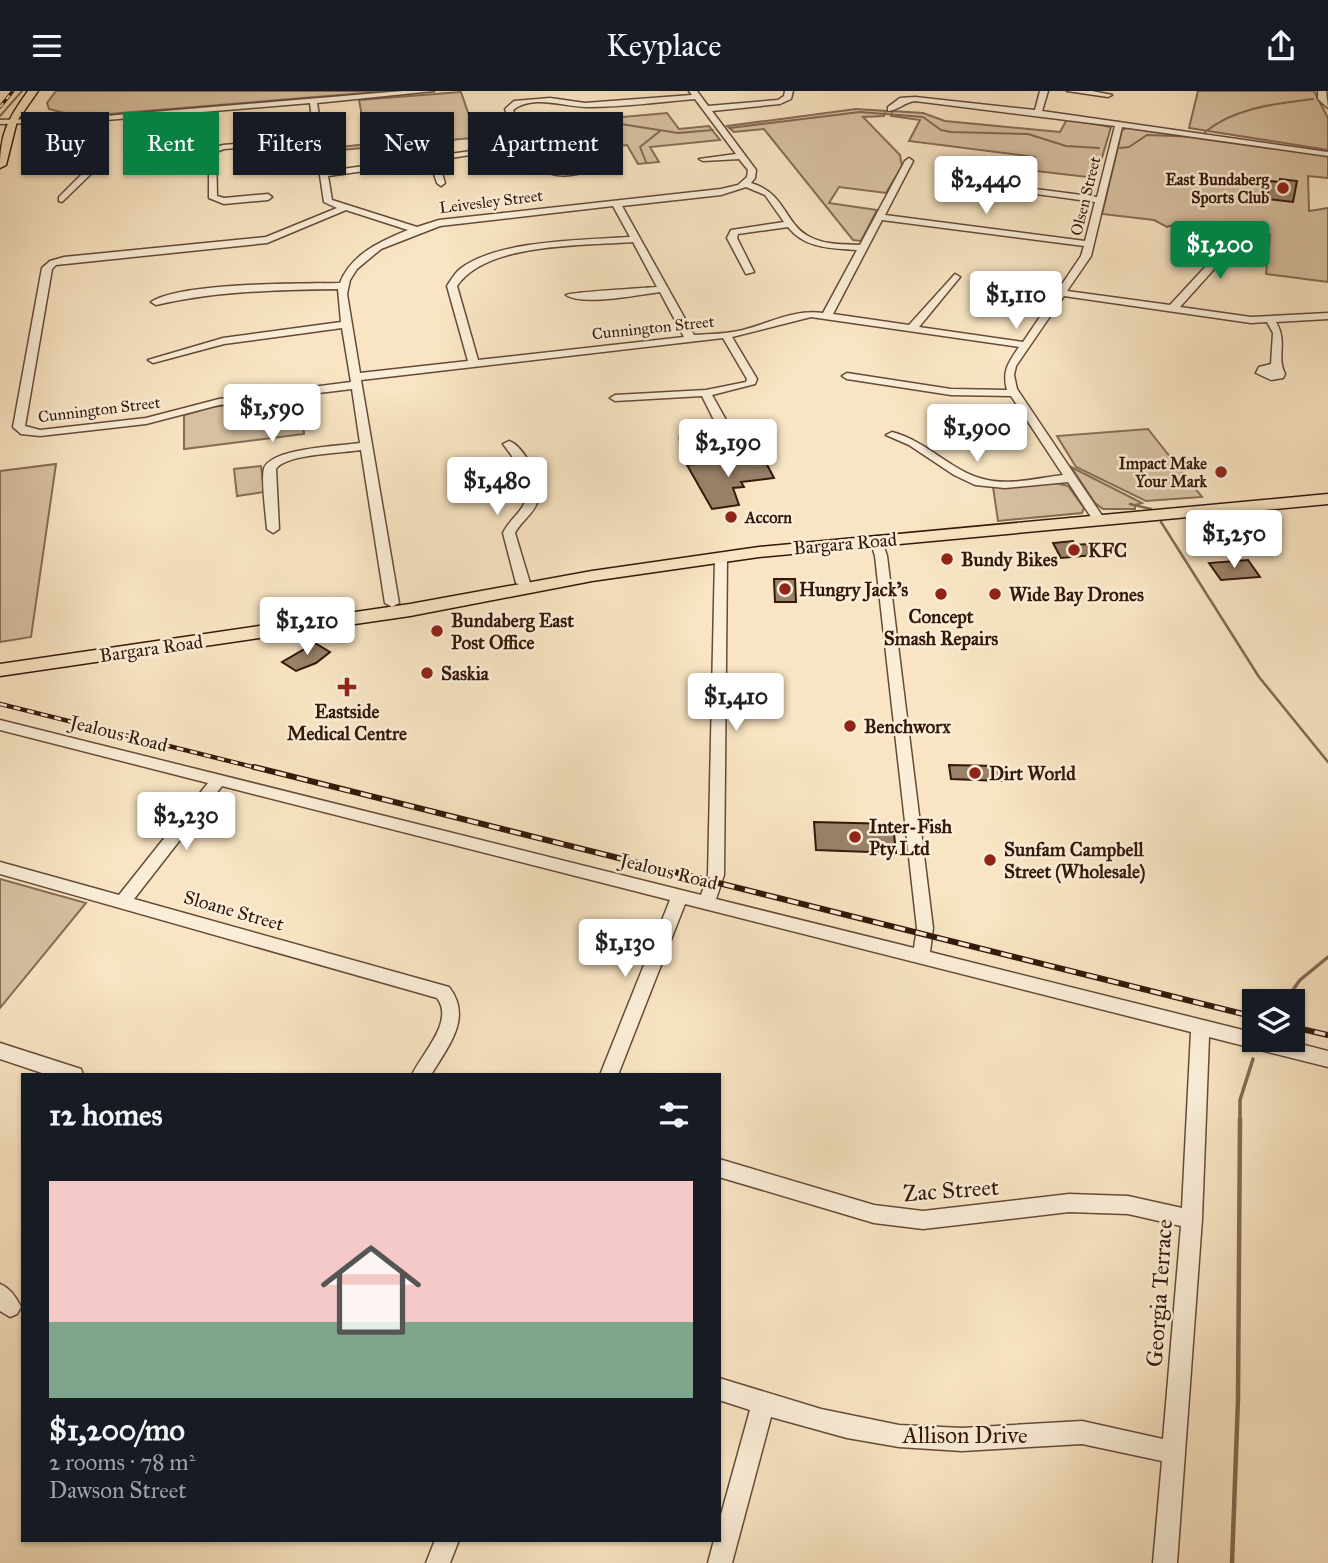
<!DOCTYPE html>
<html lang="en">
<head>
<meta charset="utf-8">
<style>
  body { margin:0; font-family:"IM FELL Great Primer",serif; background:#20242c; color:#f1f3f6; height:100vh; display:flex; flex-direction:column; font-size:26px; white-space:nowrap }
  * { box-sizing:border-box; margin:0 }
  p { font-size:23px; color:#9ea1a6 }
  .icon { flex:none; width:38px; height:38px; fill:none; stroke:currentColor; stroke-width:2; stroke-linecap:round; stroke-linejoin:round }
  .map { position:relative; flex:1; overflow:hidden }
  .details { position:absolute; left:21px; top:982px; width:700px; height:469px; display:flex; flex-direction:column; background:#171b24; border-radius:0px; box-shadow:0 2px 5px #0004 }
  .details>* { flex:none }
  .banner { position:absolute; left:21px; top:21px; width:700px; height:63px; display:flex; gap:14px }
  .fabs { position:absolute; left:1242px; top:898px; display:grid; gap:14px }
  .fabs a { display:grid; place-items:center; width:63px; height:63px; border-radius:0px; background:#171b24; box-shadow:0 2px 5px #0004; font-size:35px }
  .price { position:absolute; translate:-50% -60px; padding:0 16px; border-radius:7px; background:#fff; color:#222; font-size:23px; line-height:46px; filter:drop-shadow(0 2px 4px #0008) }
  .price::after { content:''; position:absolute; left:50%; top:42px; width:21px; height:16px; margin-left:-10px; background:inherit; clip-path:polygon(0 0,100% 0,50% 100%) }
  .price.selected { background:#0b8043; color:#fff }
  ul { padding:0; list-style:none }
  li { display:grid; align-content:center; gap:14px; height:371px; padding:0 28px }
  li+li { border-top:2px solid #363941 }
  li span { display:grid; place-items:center; height:217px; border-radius:0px; color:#555 }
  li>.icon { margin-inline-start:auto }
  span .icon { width:126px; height:126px; fill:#fffc; stroke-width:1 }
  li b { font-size:30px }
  h2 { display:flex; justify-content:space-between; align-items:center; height:84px; padding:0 28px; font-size:30px }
  .pill { padding:0 24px; border-radius:0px; background:#171b24; box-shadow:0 2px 5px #0004; font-size:24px; line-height:63px }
  .pill.selected { background:#0b8043; color:#fff }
  header { display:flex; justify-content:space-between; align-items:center; height:91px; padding:0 28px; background:#171b24; font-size:32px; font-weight:600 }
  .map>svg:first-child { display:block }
  .green { fill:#d8c2a3; stroke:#866c56; stroke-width:2 }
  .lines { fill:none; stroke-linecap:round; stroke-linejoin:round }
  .stream-far3 { stroke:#826953; stroke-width:2 }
  .stream-far2 { stroke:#826953; stroke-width:2.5 }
  .stream-far1 { stroke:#826953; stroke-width:3.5 }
  .stream { stroke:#826953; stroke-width:4.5 }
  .building { fill:#9a826a; stroke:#341709; stroke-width:2 }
  .minor-casing { stroke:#654a38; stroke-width:3 }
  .major-casing { stroke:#341709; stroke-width:3 }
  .minor { fill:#fbeed8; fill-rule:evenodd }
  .major { fill:#f9e5c3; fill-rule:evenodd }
  .rail-far2-casing { stroke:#341709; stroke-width:3.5 }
  .rail-far1-casing { stroke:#341709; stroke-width:4.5 }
  .rail-casing { stroke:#341709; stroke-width:6 }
  .rail-far2 { stroke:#fbeed8; stroke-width:2; stroke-dasharray:5; stroke-linecap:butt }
  .rail-far1 { stroke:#fbeed8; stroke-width:2.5; stroke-dasharray:7; stroke-linecap:butt }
  .rail { stroke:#fbeed8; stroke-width:3.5; stroke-dasharray:11; stroke-linecap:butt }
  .poi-dot { fill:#8f2418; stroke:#fbeed8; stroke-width:2.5 }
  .labels { text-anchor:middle; stroke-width:5; stroke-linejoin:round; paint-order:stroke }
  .far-poi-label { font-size:16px; font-weight:bold; fill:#341709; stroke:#fbeed8; text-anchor:end }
  .far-street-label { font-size:16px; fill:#341709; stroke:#fbeed8 }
  .street-label { font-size:19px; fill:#341709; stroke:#fbeed8 }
  .poi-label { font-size:19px; font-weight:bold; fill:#341709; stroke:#fbeed8; text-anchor:start }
  .near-street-label { font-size:23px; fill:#341709; stroke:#fbeed8 }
</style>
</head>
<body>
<header><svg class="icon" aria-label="menu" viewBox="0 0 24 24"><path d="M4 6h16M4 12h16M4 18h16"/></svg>Keyplace<svg class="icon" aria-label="share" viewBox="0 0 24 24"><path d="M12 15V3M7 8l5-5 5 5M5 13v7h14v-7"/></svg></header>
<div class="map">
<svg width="1328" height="1472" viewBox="0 0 1328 1472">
  <rect width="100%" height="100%" fill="#f9e5c3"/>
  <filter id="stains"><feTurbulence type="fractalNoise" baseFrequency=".00286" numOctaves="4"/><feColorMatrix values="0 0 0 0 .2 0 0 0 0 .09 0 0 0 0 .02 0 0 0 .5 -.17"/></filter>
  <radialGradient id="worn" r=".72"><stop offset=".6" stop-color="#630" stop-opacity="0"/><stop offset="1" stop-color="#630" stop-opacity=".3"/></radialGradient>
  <g class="green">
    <polygon points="56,0 389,0 96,24 68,23 49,18 47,12"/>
    <polygon points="1198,0 1314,0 1328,27 1328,59 1189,37"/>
    <polygon points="461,1 474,39 513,36 516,43 331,60 330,57 367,53 359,9"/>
    <polygon points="856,18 886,20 884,25 863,26 900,64 902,75 886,102 839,96 829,112 877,119 861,150 853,149 764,38 734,41 727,35"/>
    <polygon points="892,20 923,22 945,30 1060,41 1067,28 1111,36 1096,87 1036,80 1015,82 1031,79 1035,66 909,50 920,29 891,25"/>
    <polygon points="667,22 679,38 709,35 720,49 650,56 659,71 638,73 627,54 577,59 566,38 524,42 521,35"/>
    <polygon points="1128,36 1328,64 1328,87 1308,85 1309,120 1328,117 1328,191 1266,183 1270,144 1176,133 1167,136 1154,129 1102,123 1122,39"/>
    <polygon points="300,305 304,343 184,358 184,324 211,316"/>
    <polygon points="1148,338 1202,406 1146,410 1076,376 1057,345"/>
    <polygon points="56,373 31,546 0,551 0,380"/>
    <polygon points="261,375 264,401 237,405 234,378"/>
    <polygon points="1071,376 1142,412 1135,414 1135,418 1103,418 1095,412"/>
    <polygon points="1052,391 1068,395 1084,417 1082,422 998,430 993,396"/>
    <polygon points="0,788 86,812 0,917"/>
  </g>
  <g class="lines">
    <g class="stream-far3">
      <polyline points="0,25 22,0"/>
      <polyline points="730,37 860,21 923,26 941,39 951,41 1028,43 1066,55 1099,57"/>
      <polyline points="528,38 608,31 678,42 713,39"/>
      <path d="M 1205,41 C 1236,16 1275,13 1313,8"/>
      <polyline points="474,43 508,40"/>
      <polyline points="1120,57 1129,56 1147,44 1201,46"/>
      <polyline points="646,71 640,56 660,40"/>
    </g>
    <g class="stream-far2">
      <polyline points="1130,413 1151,418"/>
      <polyline points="1161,431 1259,586 1328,671"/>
    </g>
    <g class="stream-far1">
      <polyline points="1285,910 1300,889 1328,866"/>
      <polyline points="1240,1030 1240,1009 1253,968"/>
    </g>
    <polyline class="stream" points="1232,1472 1238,1308 1240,1028"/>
  </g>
  <g class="building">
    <polygon points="1280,88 1297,90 1293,111 1267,108 1269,90 1280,91"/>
    <polygon points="763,366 774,387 741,391 744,396 733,397 739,414 712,418 687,374"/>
    <polygon points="1073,450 1074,454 1088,453 1095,464 1061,467 1053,452"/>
    <polygon points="1248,469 1260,486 1221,489 1209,472"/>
    <polygon points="774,488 795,488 796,511 775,511"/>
    <polygon points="315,552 330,561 316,572 296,580 282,571"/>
    <polygon points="949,674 999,675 1002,690 951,688"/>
    <polygon points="814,731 893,733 896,762 816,759"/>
  </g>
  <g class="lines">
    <defs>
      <g id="minor">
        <path d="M 403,0 L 434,0 L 317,12 L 328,80 L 507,55 L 517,47 L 505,18 L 514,10 L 550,7 L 585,12 L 692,4 L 689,0 L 697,0 L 708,15 L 778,9 L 784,5 L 785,0 L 793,0 L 791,8 L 780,13 L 712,20 L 756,79 L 755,87 L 751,92 C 786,102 784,133 810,146 C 825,154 843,153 860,154 L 905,70 L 909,67 L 913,70 L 885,124 L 1085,150 L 1095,111 L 999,98 L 991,92 L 995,83 L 991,79 L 995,76 L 1002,81 L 1000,91 L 1004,94 L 1097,106 L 1115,35 L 915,10 C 905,11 897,20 888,20 L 888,16 L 900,7 L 915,6 L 1035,19 L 1040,0 L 1048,0 L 1042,20 L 1328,61 L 1328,65 L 1122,36 L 1091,165 L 1067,200 L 1170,214 L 1207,174 L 1209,166 L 1204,158 L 1209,155 L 1219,166 L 1215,177 L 1180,216 L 1251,226 L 1328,222 L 1328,228 L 1276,231 C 1288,251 1276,265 1285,283 L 1283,287 L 1271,289 L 1256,282 L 1259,276 L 1271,273 L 1273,242 L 1267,231 L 1251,232 L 1064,205 L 1016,275 L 1014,284 L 1017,298 L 1105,429 L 1099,433 L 1095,432 L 1068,391 L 1005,397 L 975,394 L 954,384 L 909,354 L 886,344 L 892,341 C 927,350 951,380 983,388 C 1008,395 1038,387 1063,384 L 1011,305 L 951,304 L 847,288 L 842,285 L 847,282 L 951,298 L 1007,299 C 1002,280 1008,272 1019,256 L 811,226 L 732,246 L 757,288 L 755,293 L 712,304 L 726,329 C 717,344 700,346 684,350 L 680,349 L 680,345 L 706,337 L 714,329 L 702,305 L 615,310 L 610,307 L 615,304 L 706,299 L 746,291 L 747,288 L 723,247 L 361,289 L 399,512 L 392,516 L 385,512 L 361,359 C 343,362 285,363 276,378 L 279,438 L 273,442 L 267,438 C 266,424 261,389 264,378 C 270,357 341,355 360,352 L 352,298 L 219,314 L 146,333 L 40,345 L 21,343 L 13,336 L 42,177 L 50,170 L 64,166 L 266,146 L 337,117 L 324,111 L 315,51 L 224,58 L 216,61 L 217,105 L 224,107 L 268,103 L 272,106 L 268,109 L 224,113 L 209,107 L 209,58 L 223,54 L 314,46 L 310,12 L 106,29 L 96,78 L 62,111 L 59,110 L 59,106 L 88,77 L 98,30 L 0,33 L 0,29 L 94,26 ZM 695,8 L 736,63 L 699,68 L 703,70 L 739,68 L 748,79 L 747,86 L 738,94 L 721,98 L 439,129 L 417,136 L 332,109 L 328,85 L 430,71 L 437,92 L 441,95 L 445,92 L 438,69 L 514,57 L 531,63 C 547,93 569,85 598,78 L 598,74 L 595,73 L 568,79 L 550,77 L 537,59 L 519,54 L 525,48 L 513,19 C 533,3 564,16 587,16 C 623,16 660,11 695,8 ZM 746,96 L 765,104 L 784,131 L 731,139 L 727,147 L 746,183 L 754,181 L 737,147 L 738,143 L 788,136 C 805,158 832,157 857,159 L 823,222 C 794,218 770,232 743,239 C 727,243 710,243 694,244 L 622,115 L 721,104 ZM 613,115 L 630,146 C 584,149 497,149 460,178 C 455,182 451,189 447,195 L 468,270 L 360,282 L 347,203 L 350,189 L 357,178 L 381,158 L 440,135 ZM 346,119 L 408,139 C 381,150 351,163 340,192 C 299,193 181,191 151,211 L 156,214 C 216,200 277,199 338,198 L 341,231 L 223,247 L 148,269 L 153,272 L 224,253 L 342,237 L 351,291 L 219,308 L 146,327 L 40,339 L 25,335 L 52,178 L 56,174 L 267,152 ZM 882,129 L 1084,155 L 1081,165 L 1023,251 L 919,236 L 960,186 L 955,183 L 909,234 L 833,223 ZM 633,151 L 657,196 C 644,197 571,201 566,204 C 583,215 638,204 660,201 L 684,246 L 478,269 L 457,195 C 487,151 584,155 633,151 Z"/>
        <polygon points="1067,0 1092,0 1112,4 1108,6"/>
        <polygon points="1318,0 1326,0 1328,17 1318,8"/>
        <path d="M 509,350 C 525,356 542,391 538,409 C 535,422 521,430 515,442 L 530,492 L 523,496 L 516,492 L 503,442 C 508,431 517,425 523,415 C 536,396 514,367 503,353 Z"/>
        <path d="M 876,445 L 882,449 L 887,465 L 933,837 L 930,861 L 1255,942 L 1255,948 L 1281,948 L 1328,960 L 1328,976 L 1209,946 L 1202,1128 L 1177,1472 L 1153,1472 L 1162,1370 L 1082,1353 L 962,1360 L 899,1356 L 847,1347 L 771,1326 L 732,1472 L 708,1472 L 714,1449 L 719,1449 L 719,1431 L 750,1319 L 719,1309 L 719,1287 L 821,1318 L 899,1334 L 962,1337 L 1082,1330 L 1163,1348 L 1181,1135 L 1128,1123 L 1069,1121 L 923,1138 L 874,1132 L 719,1086 L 719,1068 L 874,1114 L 923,1120 L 1069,1103 L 1128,1105 L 1182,1117 L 1191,941 L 685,813 L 618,984 L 600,984 L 670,809 L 222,695 L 134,808 L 449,896 C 473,927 448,955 431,984 L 412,984 C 422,962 455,930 437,907 L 0,783 L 0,771 L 119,804 L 208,692 L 0,639 L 0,629 L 701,804 L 708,784 L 715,466 L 721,462 L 727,466 L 724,784 L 716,808 L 914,857 L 917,837 L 875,465 L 870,449 Z"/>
        <polygon points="0,952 81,978 83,984 48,984 0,968"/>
        <path d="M 0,1193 C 10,1197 16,1206 21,1216 L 17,1223 L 10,1226 L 0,1220 Z"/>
        <polygon points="435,1449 459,1449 450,1472 426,1472"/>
      </g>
      <g id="major">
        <path d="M 28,0 L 38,0 L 17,30 L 6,74 L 0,77 C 0,42 8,28 28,0 Z"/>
        <polygon points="1328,403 1328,413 759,466 592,490 410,525 0,585 0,573 410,513 592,480 759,456"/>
      </g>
    </defs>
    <use href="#minor" class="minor-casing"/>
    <use href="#major" class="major-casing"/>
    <use href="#minor" class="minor"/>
    <use href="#major" class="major"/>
    <defs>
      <polyline id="rail-far2" points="0,16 13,0"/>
      <polyline id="rail-far1" points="0,613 261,678"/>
      <g id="rail">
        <polyline points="254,676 1255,926"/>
        <polyline points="1293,936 1328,944"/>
      </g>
    </defs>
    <use href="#rail-far2" class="rail-far2-casing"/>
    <use href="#rail-far1" class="rail-far1-casing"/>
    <use href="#rail" class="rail-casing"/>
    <use href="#rail-far2" class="rail-far2"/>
    <use href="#rail-far1" class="rail-far1"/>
    <use href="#rail" class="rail"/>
  </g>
  <g class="poi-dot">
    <circle cx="1283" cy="97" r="7"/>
    <circle cx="1221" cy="381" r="7"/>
    <circle cx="731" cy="426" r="7"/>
    <circle cx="1074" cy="459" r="7"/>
    <circle cx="947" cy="468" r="7"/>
    <circle cx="785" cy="498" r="7"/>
    <circle cx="941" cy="503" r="7"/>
    <circle cx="995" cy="503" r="7"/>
    <circle cx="437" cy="540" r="7"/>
    <circle cx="427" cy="582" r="7"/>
    <path d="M343.5 585.5h7v7h7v7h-7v7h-7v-7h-7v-7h7z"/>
    <circle cx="850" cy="635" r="7"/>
    <circle cx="975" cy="682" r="7"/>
    <circle cx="855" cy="746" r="7"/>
    <circle cx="990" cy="769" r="7"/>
  </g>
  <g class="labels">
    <g class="far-poi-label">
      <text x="1269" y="94">East Bundaberg<tspan x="1269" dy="18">Sports Club</tspan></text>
      <text x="1207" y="378">Impact Make<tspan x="1207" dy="18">Your Mark</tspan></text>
      <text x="745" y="432" text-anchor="start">Accorn</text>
    </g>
    <g class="far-street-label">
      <text transform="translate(1085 105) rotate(-76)" y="6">Olsen Street</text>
      <text transform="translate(491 110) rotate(-7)" y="6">Leivesley Street</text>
      <text transform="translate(653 236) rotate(-6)" y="6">Cunnington Street</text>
      <text transform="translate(99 318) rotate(-7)" y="6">Cunnington Street</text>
    </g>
    <g class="street-label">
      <text transform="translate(845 452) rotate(-5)" y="7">Bargara Road</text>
      <text transform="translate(151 557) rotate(-8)" y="7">Bargara Road</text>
      <text transform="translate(119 642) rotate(14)" y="7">Jealous Road</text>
      <text transform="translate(669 780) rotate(14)" y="7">Jealous Road</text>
      <text transform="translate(234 819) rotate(16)" y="7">Sloane Street</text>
    </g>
    <g class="poi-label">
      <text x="1088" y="466">KFC</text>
      <text x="961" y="475">Bundy Bikes</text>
      <text x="799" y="505">Hungry Jack's</text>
      <text x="1009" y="510">Wide Bay Drones</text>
      <text x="941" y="532" text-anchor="middle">Concept<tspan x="941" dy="22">Smash Repairs</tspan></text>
      <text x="451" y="536">Bundaberg East<tspan x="451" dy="22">Post Office</tspan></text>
      <text x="441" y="589">Saskia</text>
      <text x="347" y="627" text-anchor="middle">Eastside<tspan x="347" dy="22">Medical Centre</tspan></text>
      <text x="864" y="642">Benchworx</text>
      <text x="989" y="689">Dirt World</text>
      <text x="869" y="742">Inter-Fish<tspan x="869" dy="22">Pty Ltd</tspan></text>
      <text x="1004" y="765">Sunfam Campbell<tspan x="1004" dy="22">Street (Wholesale)</tspan></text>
    </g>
    <g class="near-street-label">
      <text transform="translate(951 1099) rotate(-4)" y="8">Zac Street</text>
      <text transform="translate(1159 1202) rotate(-86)" y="8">Georgia Terrace</text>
      <text x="965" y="1352">Allison Drive</text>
    </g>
  </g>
  <rect width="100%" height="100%" filter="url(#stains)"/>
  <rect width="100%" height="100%" fill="url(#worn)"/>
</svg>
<div class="fabs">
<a><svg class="icon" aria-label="layers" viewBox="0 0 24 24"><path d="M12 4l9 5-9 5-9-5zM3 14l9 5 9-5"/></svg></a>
</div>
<b class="price" style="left:986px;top:125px">$2,440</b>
<b class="price selected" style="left:1220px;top:190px">$1,200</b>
<b class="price" style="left:1016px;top:240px">$1,110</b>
<b class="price" style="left:272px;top:353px">$1,590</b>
<b class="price" style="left:977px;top:373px">$1,900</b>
<b class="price" style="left:728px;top:388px">$2,190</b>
<b class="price" style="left:497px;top:426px">$1,480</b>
<b class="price" style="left:1234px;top:479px">$1,250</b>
<b class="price" style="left:307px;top:566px">$1,210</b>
<b class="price" style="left:736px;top:642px">$1,410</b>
<b class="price" style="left:186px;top:761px">$2,230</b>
<b class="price" style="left:625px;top:888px">$1,130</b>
<div class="banner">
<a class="pill">Buy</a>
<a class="pill selected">Rent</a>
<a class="pill">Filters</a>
<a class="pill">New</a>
<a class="pill">Apartment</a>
</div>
<section class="details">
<h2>12 homes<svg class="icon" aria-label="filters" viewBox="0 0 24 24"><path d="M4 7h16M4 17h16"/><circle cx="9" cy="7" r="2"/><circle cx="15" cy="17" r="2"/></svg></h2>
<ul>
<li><span style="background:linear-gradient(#f6c9c9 65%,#7fa58c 0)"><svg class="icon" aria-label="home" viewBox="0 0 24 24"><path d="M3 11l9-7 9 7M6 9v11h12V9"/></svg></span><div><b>$1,200/mo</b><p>2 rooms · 78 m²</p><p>Dawson Street</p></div></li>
</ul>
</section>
</div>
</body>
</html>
